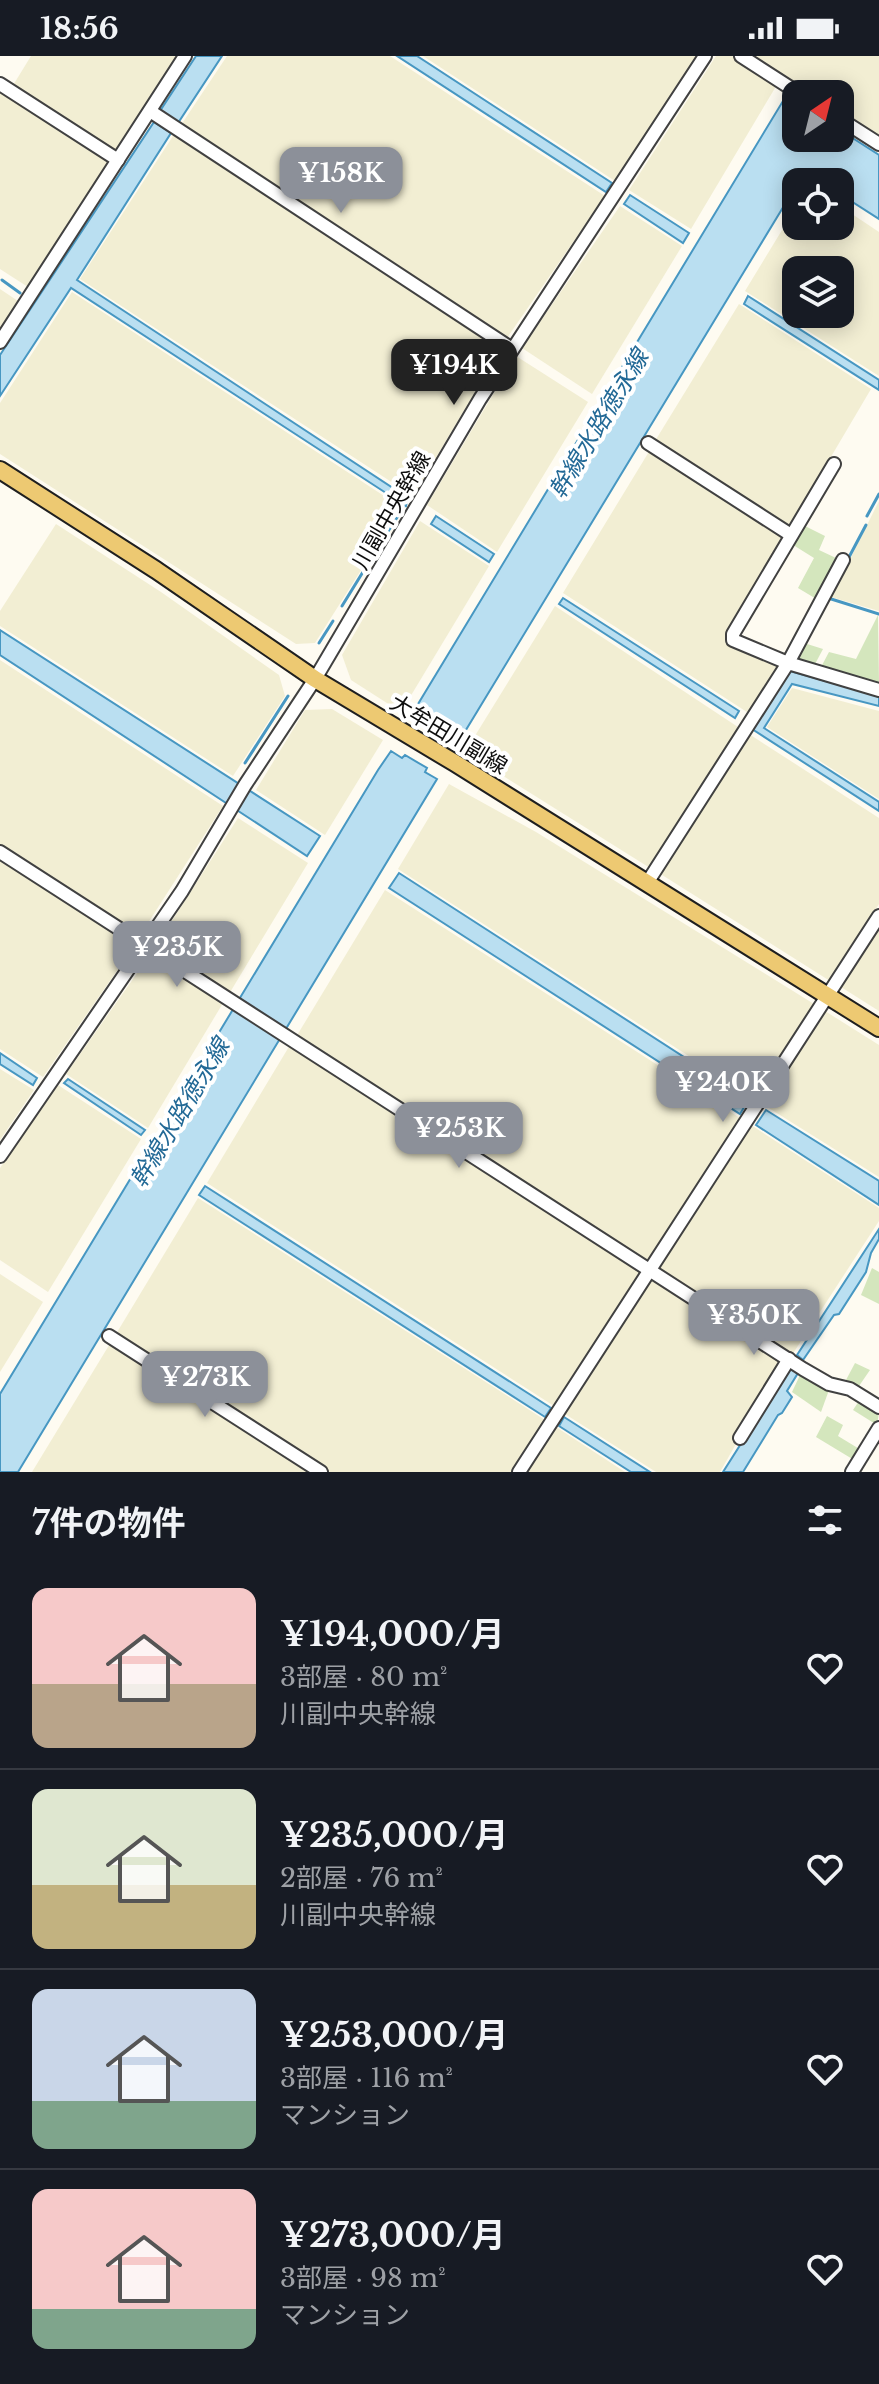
<!DOCTYPE html>
<html lang="ja">
<head>
<meta charset="utf-8">
<style>
  body { margin:0; font-family:"Libre Baskerville","Noto Sans JP",serif; background:#20242c; color:#f1f3f6; height:100vh; display:flex; flex-direction:column; font-size:30px; white-space:nowrap }
  * { box-sizing:border-box; margin:0 }
  p { font-size:26px; color:#9ea1a6 }
  .icon { flex:none; width:44px; height:44px; fill:none; stroke:currentColor; stroke-width:2; stroke-linecap:round; stroke-linejoin:round }
  .map { position:relative; height:1416px; overflow:hidden }
  .sheet { display:flex; flex-direction:column; background:#171b24; flex:1 }
  .sheet>* { flex:none }
  .needle { width:52px; rotate:35deg }
  .tools { position:absolute; left:782px; top:24px; display:grid; gap:16px }
  .tools a { display:grid; place-items:center; width:72px; height:72px; border-radius:16px; background:#171b24; box-shadow:0 4px 20px #0003; font-size:40px }
  .price { position:absolute; translate:-50% -68px; padding:0 18px; border-radius:16px; background:#8c9099; color:#fff; font-size:26px; line-height:52px; filter:drop-shadow(0 2px 4px #0008) }
  .price::after { content:''; position:absolute; left:50%; top:48px; width:24px; height:18px; margin-left:-12px; background:inherit; clip-path:polygon(0 0,100% 0,50% 100%) }
  .price.active { background:#222; color:#fff }
  ul { padding:0; list-style:none }
  li { display:flex; align-items:center; gap:24px; height:200px; padding:0 32px }
  li+li { border-top:2px solid #363941 }
  li span { display:grid; place-items:center; flex:none; width:224px; height:160px; border-radius:16px; color:#555 }
  li>.icon { margin-inline-start:auto }
  span .icon { width:96px; height:96px; fill:#fffc; stroke-width:1 }
  li b { font-size:34px }
  h2 { display:flex; justify-content:space-between; align-items:center; height:96px; padding:0 32px; font-size:34px }
  .status { display:flex; justify-content:space-between; align-items:center; height:56px; padding:0 40px; background:#171b24; direction:ltr }
  .status svg { height:22px; fill:currentColor }
  .map>svg:first-child { display:block }
  .farmland { fill:#f2eed3; fill-rule:evenodd }
  .green { fill:#d4e6bd }
  .water { fill:#badff1; stroke:#4797c2; stroke-width:2 }
  .lines { fill:none; stroke-linecap:round; stroke-linejoin:round }
  .stream { stroke:#4797c2; stroke-width:3 }
  .minor-casing { stroke:#414141; stroke-width:16 }
  .major-casing { stroke:#1f1f1f; stroke-width:20 }
  .minor { stroke:#fff; stroke-width:12 }
  .major { stroke:#edc972; stroke-width:16 }
  .labels { text-anchor:middle; stroke-width:8; stroke-linejoin:round; paint-order:stroke }
  .street-label { font-size:22px; fill:#0e0e0e; stroke:#fff }
  .water-label { font-size:24px; font-style:italic; fill:#226996; stroke:#fff }
</style>
</head>
<body>
<div class="status"><b>18:56</b><svg viewBox="0 0 49 12"><path d="M0 12V9h3v3zM5 12V6h3v6zM10 12V3h3v9zM15 12V0h3v12zM26 1h20v11H26zM47 4h2v5h-2z"/></svg></div>
<div class="map">
<svg width="879" height="1416" viewBox="0 0 879 1416">
  <rect width="100%" height="100%" fill="#fefbf1"/>
  <g class="farmland">
    <polygon points="31,0 178,0 115,97 12,31"/>
    <polygon points="227,0 390,0 605,140 507,282 181,69"/>
    <polygon points="423,0 697,0 615,125"/>
    <polygon points="716,0 734,0 778,27 691,173 629,134"/>
    <polygon points="750,0 879,0 879,83 840,58 840,38 809,38"/>
    <polygon points="0,33 110,105 28,231 0,213"/>
    <polygon points="175,77 502,291 413,440 80,223"/>
    <polygon points="620,150 682,190 592,338 522,292"/>
    <path d="M 840,150 L 879,176 L 879,320 L 745,235 L 796,151 L 796,170 L 840,170 ZM 840,214 L 840,258 L 796,258 L 796,214 Z"/>
    <polygon points="0,233 18,245 0,273"/>
    <polygon points="72,236 401,451 315,587 296,588 0,398 0,347"/>
    <polygon points="739,248 871,333 789,472 655,385"/>
    <polygon points="516,300 588,346 497,496 427,449"/>
    <polygon points="650,394 785,480 725,585 739,593 781,608 750,658 563,537"/>
    <polygon points="879,445 879,555 831,541"/>
    <polygon points="420,465 489,510 401,656 351,624 342,599"/>
    <polygon points="56,468 161,536 279,619 285,640 233,720 0,570 0,555"/>
    <polygon points="555,550 741,673 650,812 465,696"/>
    <polygon points="0,604 223,750 139,881 0,791"/>
    <polygon points="792,632 879,655 879,743 767,671"/>
    <polygon points="332,653 383,684 325,779 256,734 305,654"/>
    <polygon points="749,678 879,762 879,848 830,925 659,817"/>
    <polygon points="449,728 536,776 814,948 754,1042 398,813"/>
    <polygon points="238,762 308,807 229,938 155,891"/>
    <polygon points="0,801 135,889 43,1021 0,993"/>
    <polygon points="385,834 740,1062 647,1207 296,981"/>
    <polygon points="879,871 879,955 841,931"/>
    <polygon points="150,899 223,947 148,1072 66,1018"/>
    <polygon points="825,955 879,989 879,1121 764,1049"/>
    <polygon points="290,989 642,1215 554,1350 207,1127"/>
    <polygon points="0,1013 34,1034 0,1084"/>
    <polygon points="58,1029 141,1083 48,1236 0,1204 0,1112"/>
    <polygon points="751,1069 879,1152 879,1165 792,1299 658,1213"/>
    <polygon points="198,1142 545,1364 512,1416 330,1416 116,1278"/>
    <polygon points="0,1218 43,1246 0,1316"/>
    <polygon points="652,1221 784,1304 720,1416 656,1416 565,1358"/>
    <polygon points="111,1286 313,1416 32,1416"/>
    <polygon points="556,1371 625,1416 527,1416"/>
  </g>
  <g class="green">
    <polygon points="803,469 825,480 819,494 836,502 818,544 798,532 814,502 790,487"/>
    <polygon points="878,559 879,627 820,613 829,596 856,603"/>
    <polygon points="804,587 823,593 814,610 795,604"/>
    <polygon points="872,1212 879,1216 879,1248 861,1239"/>
    <polygon points="855,1307 870,1314 859,1330 846,1324"/>
    <polygon points="801,1317 829,1334 821,1356 792,1336"/>
    <polygon points="859,1345 879,1357 877,1369 853,1354"/>
    <polygon points="827,1360 843,1369 838,1380 861,1394 854,1404 816,1381"/>
  </g>
  <g class="water">
    <polygon points="196,0 222,0 178,67 160,55"/>
    <polygon points="397,0 417,0 612,127 606,136"/>
    <polygon points="786,40 796,46 796,82 840,82 840,74 879,99 879,163 840,138 840,126 821,126 805,116 796,126 796,130 458,687 446,679 443,683 421,669 423,665 412,658"/>
    <polygon points="154,66 171,77 77,224 408,442 406,450 71,232 0,340 0,299"/>
    <polygon points="630,139 689,177 683,187 624,148"/>
    <polygon points="748,240 879,324 879,334 744,248"/>
    <polygon points="436,460 494,498 489,506 431,468"/>
    <polygon points="563,542 739,655 735,662 559,548"/>
    <polygon points="0,574 320,780 307,800 0,599"/>
    <polygon points="790,615 879,640 879,650 792,628 764,672 879,746 879,755 752,673"/>
    <polygon points="391,695 402,702 405,699 427,712 425,716 437,723 18,1416 0,1416 0,1338 378,714"/>
    <polygon points="399,817 749,1043 740,1058 389,832"/>
    <polygon points="0,997 37,1022 33,1029 0,1008"/>
    <polygon points="68,1023 145,1074 141,1079 64,1027"/>
    <polygon points="766,1054 879,1125 879,1149 756,1069"/>
    <polygon points="205,1130 551,1352 545,1361 199,1139"/>
    <polygon points="879,1173 879,1183 871,1197 866,1216 839,1258 834,1259 803,1304 797,1299"/>
    <polygon points="789,1312 798,1317 787,1335 792,1341 782,1357 778,1359 743,1416 723,1416"/>
    <polygon points="564,1361 650,1416 631,1416 559,1370"/>
  </g>
  <g class="lines">
    <g class="stream">
      <polyline points="2,224 20,237"/>
      <polyline points="867,460 879,438"/>
      <polyline points="385,480 405,449"/>
      <polyline points="848,503 866,469"/>
      <polyline points="828,542 879,558"/>
      <polyline points="342,550 374,498"/>
      <polyline points="319,587 333,565"/>
      <polyline points="245,707 288,640"/>
    </g>
    <defs>
      <g id="minor">
        <polyline points="741,0 800,38"/>
        <polyline points="0,28 118,104"/>
        <polyline points="150,55 512,293"/>
        <polyline points="840,63 879,88"/>
        <polyline points="0,286 185,0"/>
        <polyline points="648,387 791,479"/>
        <polyline points="834,408 733,578 733,584 788,607 843,504"/>
        <polyline points="0,796 803,1313 829,1328 850,1333 879,1351"/>
        <polyline points="647,827 788,607 879,634"/>
        <polyline points="0,1100 182,835 245,729 315,623 480,343 705,0"/>
        <polyline points="109,1280 321,1416"/>
        <polyline points="740,1382 789,1303"/>
        <polyline points="519,1416 879,860"/>
        <polyline points="852,1416 879,1372"/>
      </g>
      <polyline id="major" points="0,414 156,514 315,623 455,707 879,972"/>
    </defs>
    <use href="#minor" class="minor-casing"/>
    <use href="#major" class="major-casing"/>
    <use href="#minor" class="minor"/>
    <use href="#major" class="major"/>
  </g>
  <g class="labels">
    <g class="street-label">
      <text transform="translate(391 454) rotate(-60)" y="8">川副中央幹線</text>
      <text transform="translate(449 678) rotate(31)" y="8">大牟田川副線</text>
    </g>
    <g class="water-label">
      <text transform="translate(599 368) rotate(-59)" y="8">幹線水路徳永線</text>
      <text transform="translate(180 1057) rotate(-59)" y="8">幹線水路徳永線</text>
    </g>
  </g>
</svg>
<div class="tools">
<a><svg class="needle" viewBox="-14 -14 28 28"><path d="M0-13l5 13h-10z" fill="#e53935"/><path d="M0 13l5-13h-10z" fill="#9ea1a6"/></svg></a>
<a><svg class="icon" aria-label="locate" viewBox="0 0 24 24"><circle cx="12" cy="12" r="6"/><path d="M12 2v4M12 18v4M2 12h4M18 12h4"/></svg></a>
<a><svg class="icon" aria-label="layers" viewBox="0 0 24 24"><path d="M12 4l9 5-9 5-9-5zM3 14l9 5 9-5"/></svg></a>
</div>
<b class="price" style="left:341px;top:159px">¥158K</b>
<b class="price active" style="left:454px;top:351px">¥194K</b>
<b class="price" style="left:177px;top:933px">¥235K</b>
<b class="price" style="left:723px;top:1068px">¥240K</b>
<b class="price" style="left:459px;top:1114px">¥253K</b>
<b class="price" style="left:754px;top:1301px">¥350K</b>
<b class="price" style="left:205px;top:1363px">¥273K</b>
</div>
<section class="sheet">
<h2>7件の物件<svg class="icon" aria-label="filters" viewBox="0 0 24 24"><path d="M4 7h16M4 17h16"/><circle cx="9" cy="7" r="2"/><circle cx="15" cy="17" r="2"/></svg></h2>
<ul>
<li><span style="background:linear-gradient(#f6c9c9 60%,#b9a48a 0)"><svg class="icon" aria-label="home" viewBox="0 0 24 24"><path d="M3 11l9-7 9 7M6 9v11h12V9"/></svg></span><div><b>¥194,000/月</b><p>3部屋 · 80 m²</p><p>川副中央幹線</p></div><svg class="icon" aria-label="heart" viewBox="0 0 24 24"><path d="M12 20l-8-8c-3-5 5-10 8-4 3-6 11-1 8 4z"/></svg></li>
<li><span style="background:linear-gradient(#dfe7d0 60%,#c2b280 0)"><svg class="icon" aria-label="home" viewBox="0 0 24 24"><path d="M3 11l9-7 9 7M6 9v11h12V9"/></svg></span><div><b>¥235,000/月</b><p>2部屋 · 76 m²</p><p>川副中央幹線</p></div><svg class="icon" aria-label="heart" viewBox="0 0 24 24"><path d="M12 20l-8-8c-3-5 5-10 8-4 3-6 11-1 8 4z"/></svg></li>
<li><span style="background:linear-gradient(#c9d6e8 70%,#7fa58c 0)"><svg class="icon" aria-label="home" viewBox="0 0 24 24"><path d="M3 11l9-7 9 7M6 9v11h12V9"/></svg></span><div><b>¥253,000/月</b><p>3部屋 · 116 m²</p><p>マンション</p></div><svg class="icon" aria-label="heart" viewBox="0 0 24 24"><path d="M12 20l-8-8c-3-5 5-10 8-4 3-6 11-1 8 4z"/></svg></li>
<li><span style="background:linear-gradient(#f6c9c9 75%,#7fa58c 0)"><svg class="icon" aria-label="home" viewBox="0 0 24 24"><path d="M3 11l9-7 9 7M6 9v11h12V9"/></svg></span><div><b>¥273,000/月</b><p>3部屋 · 98 m²</p><p>マンション</p></div><svg class="icon" aria-label="heart" viewBox="0 0 24 24"><path d="M12 20l-8-8c-3-5 5-10 8-4 3-6 11-1 8 4z"/></svg></li>
</ul>
</section>
</body>
</html>
